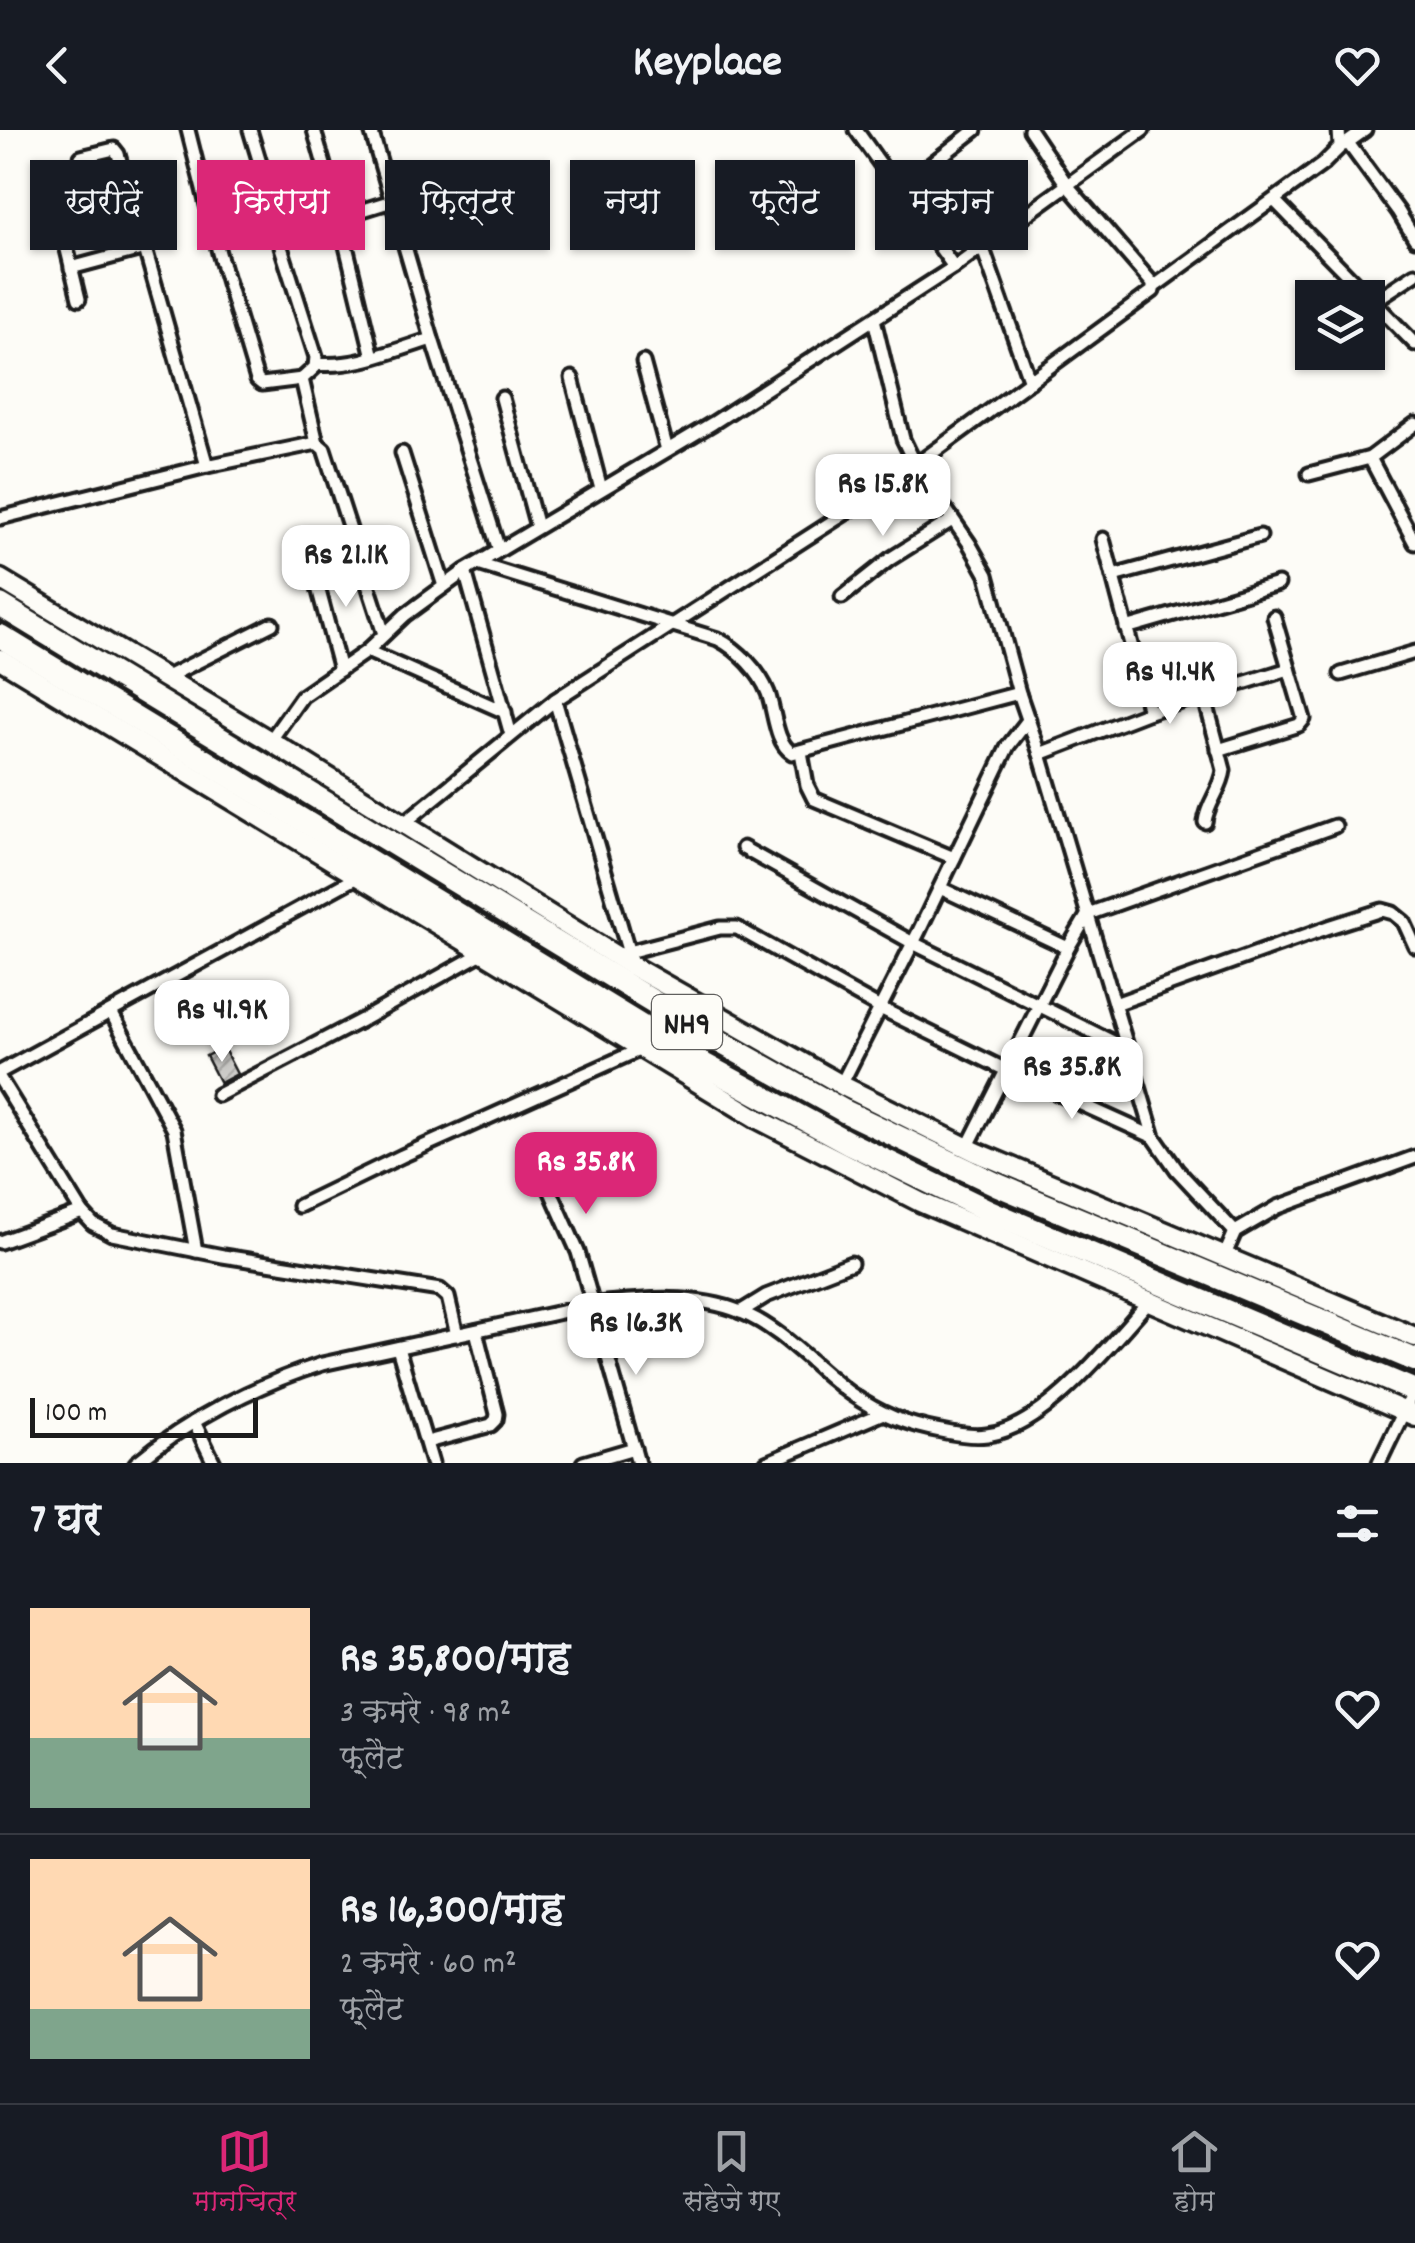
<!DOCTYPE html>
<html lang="hi">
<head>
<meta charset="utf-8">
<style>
  body { margin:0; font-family:Dekko,"Playpen Sans Deva",sans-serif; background:#20242c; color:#f1f3f6; height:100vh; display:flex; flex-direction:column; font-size:38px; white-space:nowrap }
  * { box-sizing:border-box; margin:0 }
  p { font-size:32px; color:#9ea1a6 }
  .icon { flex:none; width:55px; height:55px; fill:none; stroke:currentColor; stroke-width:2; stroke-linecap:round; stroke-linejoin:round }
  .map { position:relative; height:1333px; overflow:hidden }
  .sheet { display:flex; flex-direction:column; background:#171b24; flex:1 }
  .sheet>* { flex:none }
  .hud { position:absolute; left:30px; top:30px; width:1355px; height:90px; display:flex; gap:20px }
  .buttons { position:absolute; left:1295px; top:150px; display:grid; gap:20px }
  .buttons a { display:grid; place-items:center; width:90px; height:90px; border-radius:0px; background:#171b24; box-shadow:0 2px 8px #0004; font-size:50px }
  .scale { position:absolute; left:30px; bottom:25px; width:228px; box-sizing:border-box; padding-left:10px; border:5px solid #1c1c1c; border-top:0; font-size:28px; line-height:35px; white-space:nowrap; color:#1c1c1c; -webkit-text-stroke:8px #fdfcf7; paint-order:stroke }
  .price { position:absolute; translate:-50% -85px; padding:0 22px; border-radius:20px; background:#fff; color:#222; font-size:32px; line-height:65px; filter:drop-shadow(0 2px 5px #0008) }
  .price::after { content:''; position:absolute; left:50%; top:60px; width:30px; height:22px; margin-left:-15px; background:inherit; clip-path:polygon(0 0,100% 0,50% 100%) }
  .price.on { background:#db2777; color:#fff }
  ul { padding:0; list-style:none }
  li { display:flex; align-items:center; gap:30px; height:250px; padding:0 30px }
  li+li { border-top:2px solid #363941 }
  li span { display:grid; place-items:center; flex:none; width:280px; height:200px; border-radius:0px; color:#555 }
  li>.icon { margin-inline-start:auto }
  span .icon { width:120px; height:120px; fill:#fffc; stroke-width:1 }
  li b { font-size:42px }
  h2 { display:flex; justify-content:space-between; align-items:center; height:120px; padding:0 30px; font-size:42px }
  .chip { padding:0 35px; border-radius:0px; background:#171b24; box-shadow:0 2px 8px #0004; font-size:35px; line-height:90px }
  .chip.on { background:#db2777; color:#fff }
  header { display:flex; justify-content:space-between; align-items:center; height:130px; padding:0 30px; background:#171b24; font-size:45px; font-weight:800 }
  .tab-bar { display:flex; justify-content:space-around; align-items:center; height:140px; border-top:2px solid #363941; background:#171b24; font-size:28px; color:#9ea1a6 }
  .tab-bar a { display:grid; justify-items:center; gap:5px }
  .tab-bar .on { color:#db2777 }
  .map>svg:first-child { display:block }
  .building { fill:url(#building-hatch); stroke:#1c1c1c; stroke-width:2.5 }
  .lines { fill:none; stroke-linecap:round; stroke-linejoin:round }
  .street-casing { stroke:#1c1c1c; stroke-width:19 }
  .secondary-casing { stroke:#1c1c1c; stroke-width:25 }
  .highway-casing { stroke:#1c1c1c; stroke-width:30 }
  .street { stroke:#fdfcf7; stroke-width:11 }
  .secondary { stroke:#fdfcf7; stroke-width:18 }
  .highway { stroke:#fdfcf7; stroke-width:22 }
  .labels { text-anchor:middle; stroke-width:9; stroke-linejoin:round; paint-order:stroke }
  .shield { fill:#fdfcf7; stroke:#605f5e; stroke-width:2.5 }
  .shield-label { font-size:32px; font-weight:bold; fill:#1c1c1c }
</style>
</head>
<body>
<header><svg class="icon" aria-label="back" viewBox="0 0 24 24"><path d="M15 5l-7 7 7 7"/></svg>Keyplace<svg class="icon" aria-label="heart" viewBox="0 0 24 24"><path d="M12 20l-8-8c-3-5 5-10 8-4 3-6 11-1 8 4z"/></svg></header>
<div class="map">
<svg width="1415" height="1333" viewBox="0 0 1415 1333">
  <defs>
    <pattern id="building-hatch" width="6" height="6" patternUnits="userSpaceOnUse" patternTransform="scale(2.5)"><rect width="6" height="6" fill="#cccbc8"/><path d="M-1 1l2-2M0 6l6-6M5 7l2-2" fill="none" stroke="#afaeab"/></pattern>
  </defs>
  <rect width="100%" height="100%" fill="#fdfcf7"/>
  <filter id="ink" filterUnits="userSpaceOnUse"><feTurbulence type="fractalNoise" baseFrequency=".01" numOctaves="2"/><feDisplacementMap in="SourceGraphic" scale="20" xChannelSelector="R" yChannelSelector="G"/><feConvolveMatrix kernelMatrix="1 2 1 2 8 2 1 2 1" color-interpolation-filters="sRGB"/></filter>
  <g filter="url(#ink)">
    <polygon class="building" points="223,917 237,944 220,953 206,926"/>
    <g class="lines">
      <defs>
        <g id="street">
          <polyline points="188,0 219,123 257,250 262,254 302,249"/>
          <polyline points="250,0 282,106"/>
          <polyline points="314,0 339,87 373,227"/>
          <polyline points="371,0 432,209 499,420"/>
          <polyline points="856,0 954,137"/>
          <polyline points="1348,13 1398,81 1415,109"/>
          <polyline points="1344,15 1365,0"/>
          <polyline points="81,27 114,19 118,24 207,336"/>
          <polyline points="899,59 975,0"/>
          <polyline points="53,62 79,169"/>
          <polyline points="1275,71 1415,214"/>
          <polyline points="982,116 1030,252"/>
          <polyline points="71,138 145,118"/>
          <polyline points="1155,156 1323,34 1340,17 1339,0"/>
          <polyline points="1374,171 1415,144"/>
          <polyline points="874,189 903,309 916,336 969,413 987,445 1019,563 1040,624 1154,1007 1177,1040 1235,1102"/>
          <polyline points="643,232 667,320"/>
          <path d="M 316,234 C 354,238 396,220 432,209"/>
          <polyline points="572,248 601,359"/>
          <polyline points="502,268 537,397"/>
          <polyline points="317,313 302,249 315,237 316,227 281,117 281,108 285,104 392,71"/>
          <polyline points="402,323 444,456"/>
          <polyline points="1370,328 1415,413"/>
          <polyline points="1309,344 1370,328 1415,294"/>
          <polyline points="0,388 207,336 317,313 324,319 384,504"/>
          <polyline points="1103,409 1149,582"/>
          <polyline points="311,431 340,540"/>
          <path d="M 478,434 L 718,509 C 739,520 760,542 768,563 C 775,582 775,612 792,623 L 1019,563"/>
          <polyline points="465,441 511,605"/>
          <polyline points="1113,446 1260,406"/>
          <polyline points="842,467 890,429 952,390"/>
          <polyline points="1126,498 1278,454"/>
          <polyline points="367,521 505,582"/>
          <polyline points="1341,544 1415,522"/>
          <polyline points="165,548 272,494"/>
          <path d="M 1204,565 L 1224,640 C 1222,659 1207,673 1205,692"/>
          <polyline points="555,570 630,827"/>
          <polyline points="270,611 302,566 367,521 405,485 465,441 713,293 954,137 1143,0"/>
          <polyline points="1218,620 1299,595 1304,589 1274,487"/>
          <polyline points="801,622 807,655 814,669 954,728"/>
          <polyline points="1040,624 1149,582 1289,539"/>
          <polyline points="403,694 555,570 883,359 1153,161 1153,154 1067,55 1030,0"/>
          <polyline points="743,718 913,813 1129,920"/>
          <polyline points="940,758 1068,818"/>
          <polyline points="628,822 720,798 737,798 880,878 1006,940 1154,1007"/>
          <polyline points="1115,874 1332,796 1382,780 1393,783 1404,792 1415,816"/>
          <polyline points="111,882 174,1000 196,1121"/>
          <polyline points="0,942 357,747"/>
          <polyline points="0,949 82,1082 93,1094 112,1104 223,1126 440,1160 448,1167 457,1205"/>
          <polyline points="841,955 919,801 1008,616 1029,589"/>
          <polyline points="218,965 362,890 482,823"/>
          <polyline points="531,1017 578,1122 638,1333"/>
          <polyline points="967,1018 1068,818 1088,784 1335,696"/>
          <polyline points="299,1076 402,1026 641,919"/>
          <polyline points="0,1112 82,1082"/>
          <polyline points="1224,1127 1235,1102 1278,1077 1415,1027"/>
          <polyline points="740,1182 766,1166 851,1133"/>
          <polyline points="398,1218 432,1333"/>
          <polyline points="194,1292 214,1333"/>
          <polyline points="427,1312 491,1295 496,1290 497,1284 476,1201"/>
          <path d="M 136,1333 C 189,1289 256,1255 322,1234 L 598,1174 C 644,1169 697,1164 741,1182 C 783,1199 815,1238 851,1264 C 880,1284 907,1295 941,1301 C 955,1304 973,1307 987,1305 C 1046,1297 1110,1214 1149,1171"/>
          <polyline points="583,1333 634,1318"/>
          <polyline points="766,1333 881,1284"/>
          <polyline points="1379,1333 1408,1273"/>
        </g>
        <g id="secondary">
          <polyline points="0,449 270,611 632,836 847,958 976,1022 1415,1207"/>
          <polyline points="0,529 758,989 920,1072 1415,1286"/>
        </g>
        <g id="highway">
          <polyline points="0,475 713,908 844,981 998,1055 1415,1230"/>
          <polyline points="0,506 705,935 849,1013 989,1081 1415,1261"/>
        </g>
      </defs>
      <use href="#street" class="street-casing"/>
      <use href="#secondary" class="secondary-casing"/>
      <use href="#highway" class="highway-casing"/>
      <use href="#street" class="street"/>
      <use href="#secondary" class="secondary"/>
      <use href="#highway" class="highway"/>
    </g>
  </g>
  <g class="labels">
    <rect class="shield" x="652" y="865" width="70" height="54" rx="8"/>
    <g class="shield-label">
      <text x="687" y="903">NH9</text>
    </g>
  </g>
</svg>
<div class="buttons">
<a><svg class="icon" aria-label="layers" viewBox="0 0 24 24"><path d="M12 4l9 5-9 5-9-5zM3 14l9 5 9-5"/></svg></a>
</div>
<div class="scale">100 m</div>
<b class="price" style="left:883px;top:409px">Rs 15.8K</b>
<b class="price" style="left:346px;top:480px">Rs 21.1K</b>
<b class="price" style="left:1170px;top:597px">Rs 41.4K</b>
<b class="price" style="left:222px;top:935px">Rs 41.9K</b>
<b class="price" style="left:1072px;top:992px">Rs 35.8K</b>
<b class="price on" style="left:586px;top:1087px">Rs 35.8K</b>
<b class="price" style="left:636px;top:1248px">Rs 16.3K</b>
<div class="hud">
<a class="chip">खरीदें</a>
<a class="chip on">किराया</a>
<a class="chip">फ़िल्टर</a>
<a class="chip">नया</a>
<a class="chip">फ़्लैट</a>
<a class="chip">मकान</a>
</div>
</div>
<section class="sheet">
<h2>7 घर<svg class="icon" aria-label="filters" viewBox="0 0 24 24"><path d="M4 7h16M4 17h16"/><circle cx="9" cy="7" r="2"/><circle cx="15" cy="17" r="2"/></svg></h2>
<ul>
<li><span style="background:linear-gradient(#ffd9b3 65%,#7fa58c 0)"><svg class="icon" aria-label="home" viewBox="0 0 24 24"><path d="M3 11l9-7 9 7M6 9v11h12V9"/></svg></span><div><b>Rs 35,800/माह</b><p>3 कमरे · 98 m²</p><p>फ़्लैट</p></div><svg class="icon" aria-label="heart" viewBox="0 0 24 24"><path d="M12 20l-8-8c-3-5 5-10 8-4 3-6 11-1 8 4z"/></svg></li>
<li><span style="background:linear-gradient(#ffd9b3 75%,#7fa58c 0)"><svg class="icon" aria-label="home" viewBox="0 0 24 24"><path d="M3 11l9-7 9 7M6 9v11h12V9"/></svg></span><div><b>Rs 16,300/माह</b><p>2 कमरे · 60 m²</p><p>फ़्लैट</p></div><svg class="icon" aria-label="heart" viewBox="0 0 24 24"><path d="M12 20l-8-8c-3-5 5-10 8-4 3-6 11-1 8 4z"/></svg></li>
</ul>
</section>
<nav class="tab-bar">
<a class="on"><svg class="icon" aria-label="map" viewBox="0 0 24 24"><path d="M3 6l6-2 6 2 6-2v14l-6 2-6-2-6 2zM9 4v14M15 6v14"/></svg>मानचित्र</a>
<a><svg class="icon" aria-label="saved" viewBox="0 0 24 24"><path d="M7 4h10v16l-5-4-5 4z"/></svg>सहेजे गए</a>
<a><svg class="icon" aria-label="home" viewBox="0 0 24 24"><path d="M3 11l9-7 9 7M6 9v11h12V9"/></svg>होम</a>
</nav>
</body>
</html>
